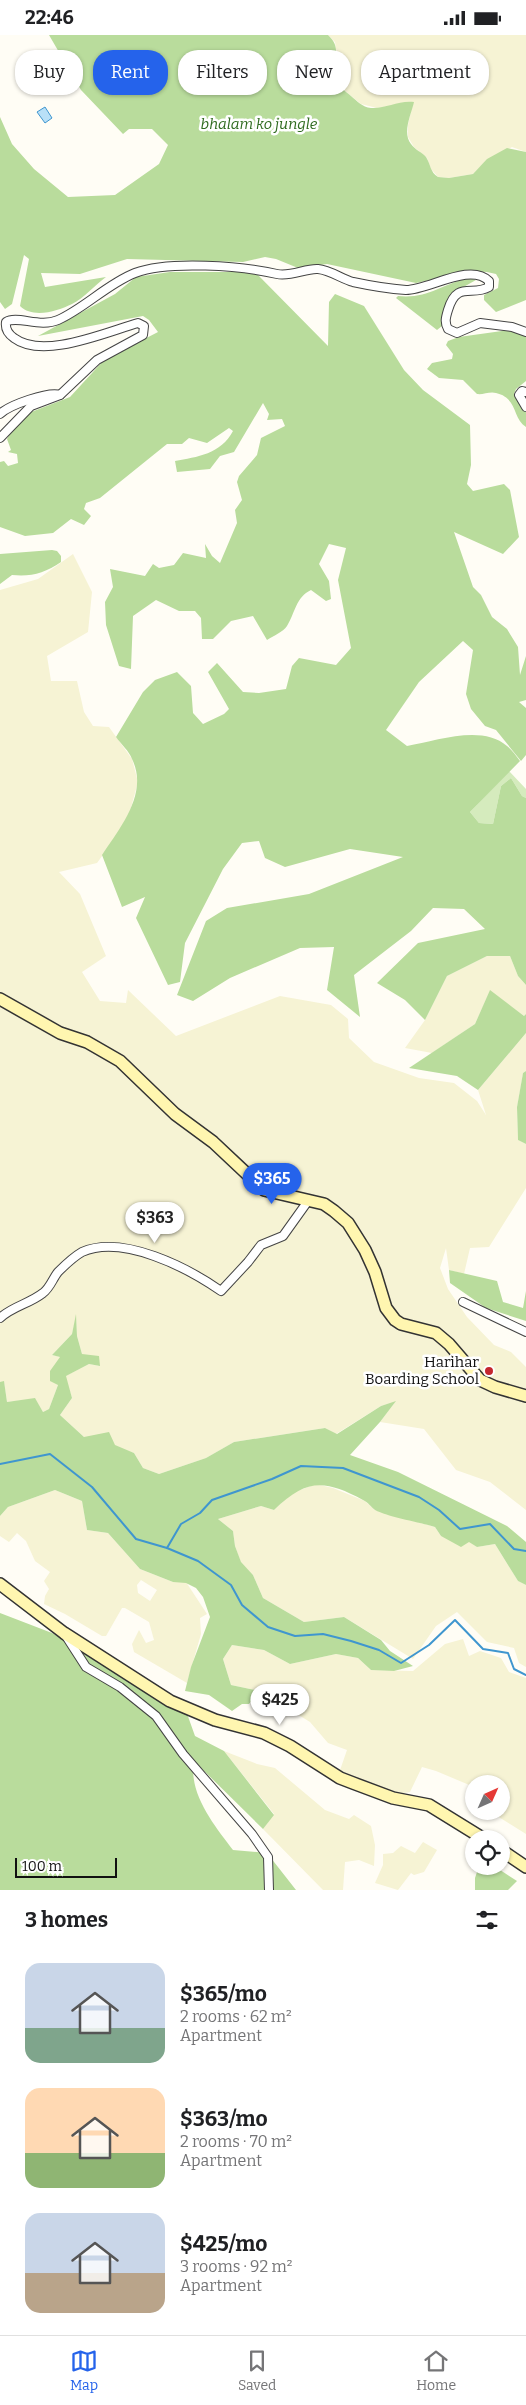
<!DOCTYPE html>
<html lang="en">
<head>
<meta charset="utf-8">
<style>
  body { margin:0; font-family:Bitter,serif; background:#f6f6f6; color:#202124; height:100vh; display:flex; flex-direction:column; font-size:19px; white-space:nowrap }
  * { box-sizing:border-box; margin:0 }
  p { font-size:16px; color:#757577 }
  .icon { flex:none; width:28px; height:28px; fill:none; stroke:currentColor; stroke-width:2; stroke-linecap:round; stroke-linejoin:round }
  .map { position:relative; height:1855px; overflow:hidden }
  .sheet { display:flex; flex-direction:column; background:#fff; flex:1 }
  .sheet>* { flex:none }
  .guide { position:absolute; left:15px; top:15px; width:496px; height:45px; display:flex; gap:10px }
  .needle { width:32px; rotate:45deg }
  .buttons { position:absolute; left:465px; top:1740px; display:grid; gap:10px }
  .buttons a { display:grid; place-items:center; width:45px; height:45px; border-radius:50%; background:#fff; box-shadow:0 1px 4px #0004; font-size:25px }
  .scale { position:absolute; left:15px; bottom:12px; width:102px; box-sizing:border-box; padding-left:5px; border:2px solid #111; border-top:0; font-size:14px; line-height:18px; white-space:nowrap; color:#111; -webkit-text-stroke:4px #fff; paint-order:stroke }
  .price { position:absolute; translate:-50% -42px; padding:0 11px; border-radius:18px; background:#fff; color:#222; font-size:16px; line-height:32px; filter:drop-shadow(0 1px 2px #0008) }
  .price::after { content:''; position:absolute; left:50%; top:30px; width:15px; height:11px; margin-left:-8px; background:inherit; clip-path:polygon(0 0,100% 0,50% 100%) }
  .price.active { background:#2563eb; color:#fff }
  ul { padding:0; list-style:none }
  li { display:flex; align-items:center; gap:15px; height:125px; padding:0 25px }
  li span { display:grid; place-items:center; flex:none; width:140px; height:100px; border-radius:15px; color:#555 }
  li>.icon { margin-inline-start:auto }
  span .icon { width:60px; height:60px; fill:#fffc; stroke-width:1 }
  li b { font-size:21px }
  h2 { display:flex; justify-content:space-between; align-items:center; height:60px; padding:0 25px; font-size:21px }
  .pill { padding:0 18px; border-radius:20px; background:#fff; box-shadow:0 1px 4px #0004; font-size:18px; line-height:45px }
  .pill.active { background:#2563eb; color:#fff }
  .status { display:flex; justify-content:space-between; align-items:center; height:35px; padding:0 25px; background:#fff; direction:ltr }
  .status svg { height:14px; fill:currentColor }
  .tab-bar { display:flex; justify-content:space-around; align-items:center; height:70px; border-top:1px solid #e0e0e0; background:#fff; font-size:14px; color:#757577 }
  .tab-bar a { display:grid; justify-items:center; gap:2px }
  .tab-bar .active { color:#2563eb }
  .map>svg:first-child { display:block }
  .farmland { fill:#f6f3d4; fill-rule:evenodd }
  .green { fill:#d5ebbd }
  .forest { fill:#b9dc9c }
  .water { fill:#b9e0f7; stroke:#3f96cf }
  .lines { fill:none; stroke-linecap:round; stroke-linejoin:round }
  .stream { stroke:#3f96cf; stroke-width:2 }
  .minor-casing { stroke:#444; stroke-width:10 }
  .secondary-casing { stroke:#333; stroke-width:14 }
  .minor { stroke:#fff; stroke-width:8 }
  .secondary { stroke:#fff6b0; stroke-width:11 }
  .poi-dot { fill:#c4262e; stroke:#fff; stroke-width:2 }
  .labels { text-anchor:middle; stroke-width:5; stroke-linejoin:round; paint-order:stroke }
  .park-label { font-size:15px; font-style:italic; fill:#2f6b1f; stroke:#fff }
  .poi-label { font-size:15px; fill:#111; stroke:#fff; text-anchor:end }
</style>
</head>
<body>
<div class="status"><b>22:46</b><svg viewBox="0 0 49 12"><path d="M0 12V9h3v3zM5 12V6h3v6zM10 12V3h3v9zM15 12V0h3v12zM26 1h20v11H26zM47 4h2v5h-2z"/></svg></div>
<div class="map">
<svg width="526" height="1855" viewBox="0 0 526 1855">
  <rect width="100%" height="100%" fill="#fffdf5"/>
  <g class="farmland">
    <polygon points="328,0 526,0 526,117 512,112 484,128 473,139 449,143 438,142 431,134 427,123 414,112 408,102 408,90 413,67 377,73 361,69 345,56 334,42 333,37 337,20 335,7"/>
    <polygon points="73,519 92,557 88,597 47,621 51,646 77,646 84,677 93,691 109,692 132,724 138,747 129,780 113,806 97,828 59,837 80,859 106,921 82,937 100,966 126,968 128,955 176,1001 280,961 331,970 348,984 349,1003 374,1027 419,1043 454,1048 477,1066 486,1080 478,1055 526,998 526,1036 523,1038 517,1072 518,1105 526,1109 526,1153 489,1212 470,1213 464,1239 449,1235 446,1213 440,1233 448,1254 467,1282 494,1310 511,1317 526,1332 526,1475 490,1447 456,1435 424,1394 380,1387 395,1367 381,1371 336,1399 325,1393 234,1407 206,1423 159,1439 143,1433 134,1418 84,1402 60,1380 72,1363 65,1341 89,1329 100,1331 82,1319 77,1301 76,1282 72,1299 52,1320 61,1322 58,1350 49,1374 43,1377 35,1364 7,1367 4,1347 0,1347 0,555 38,544"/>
    <polygon points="487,921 510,921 518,941 526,950 526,979 524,981 490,956 475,989 432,1018 405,1013 425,985 447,941"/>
    <polygon points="316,1449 333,1453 365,1466 375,1475 435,1492 441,1501 469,1506 477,1512 495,1509 518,1546 526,1550 526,1632 519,1628 514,1613 487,1607 457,1577 436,1591 413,1624 344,1582 304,1587 263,1563 253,1540 241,1528 235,1511 233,1496 218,1484 261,1471 274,1475 292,1458"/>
    <path d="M 55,1455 L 82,1466 L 87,1495 L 108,1498 L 140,1534 L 173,1547 L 186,1547 L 207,1579 L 200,1583 L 201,1599 L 187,1648 L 134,1617 L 132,1609 L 139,1595 L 146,1608 L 154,1605 L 149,1587 L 125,1573 L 122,1573 L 106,1601 L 102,1601 L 65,1579 L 44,1569 L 45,1561 L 49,1554 L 44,1546 L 50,1537 L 35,1526 L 26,1506 L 17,1498 L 9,1507 L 0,1501 L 0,1481 L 8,1472 ZM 141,1545 L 157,1555 L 150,1566 L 138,1558 L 137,1550 Z"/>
    <polygon points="463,1604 469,1621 480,1616 501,1623 509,1637 526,1643 526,1799 489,1776 501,1776 501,1749 474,1749 474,1752 436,1736 422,1732 410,1757 398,1759 339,1738 347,1715 328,1708 310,1687 284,1671 274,1659 231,1650 223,1624 232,1610 264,1615 290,1629 336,1619 358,1623 371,1635 413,1636 445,1609"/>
    <polygon points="224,1716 257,1729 275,1733 325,1775 349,1784 354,1780 371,1791 375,1810 374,1831 359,1825 345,1827 343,1855 323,1855 263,1794 274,1779"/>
    <polygon points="423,1807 437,1815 424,1837 414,1840 411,1838 398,1855 375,1848 383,1830 383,1819 393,1818 401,1811 415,1818"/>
  </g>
  <polygon class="green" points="509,736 526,754 526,763 522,761 511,743 501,751 493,789 479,788 470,777"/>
  <g class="forest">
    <path d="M 49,0 L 328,0 C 346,17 327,27 335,44 C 338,51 345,56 351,61 C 357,66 362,72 371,73 C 385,74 399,65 414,67 C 411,80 402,98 411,109 C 415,115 422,117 426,122 C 431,130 430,137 438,142 L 449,143 L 473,139 L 487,124 L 507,113 L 526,117 L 526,265 L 496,277 L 484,265 L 484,260 L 498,253 L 499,244 L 496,239 L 487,237 L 471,236 L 416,248 L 327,229 L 298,233 L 276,224 L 265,222 L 243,227 L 127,224 L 80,239 L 41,238 L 45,252 L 106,242 C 95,250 84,263 72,269 C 58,276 33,284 20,271 L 29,224 L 24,220 L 12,269 L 5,274 L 0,267 L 0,82 L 12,109 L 34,134 L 68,162 L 115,160 L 159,129 L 168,110 L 152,94 L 129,94 L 123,99 L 81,55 Z"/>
    <path d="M 170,237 L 246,237 L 257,239 L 328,311 L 329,267 L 335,259 L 364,271 L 404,335 L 423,355 L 470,390 L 471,430 L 467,449 L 473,456 L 504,449 L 510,455 L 519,502 L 503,519 L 454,497 L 473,552 L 481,560 L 492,582 L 507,594 L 518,612 L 520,640 L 526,621 L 526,665 L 519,667 L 526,673 L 526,720 L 521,726 L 496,695 L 485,691 L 471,674 L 466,659 L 473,615 L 463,606 L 419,647 L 386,695 L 407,711 C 436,706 482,689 507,711 C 512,715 516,721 520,726 L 470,777 L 479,788 L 493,789 L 501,751 L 511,743 L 522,761 L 526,763 L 526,950 L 518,941 L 510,921 L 487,921 L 447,941 L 425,985 L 405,965 L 377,948 L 418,908 L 485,894 L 464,874 L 433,873 L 411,896 L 354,940 L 360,982 L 327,955 L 334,912 L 300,913 L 230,943 L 193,966 L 177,960 L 206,886 L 227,873 L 309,859 L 403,822 L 350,814 L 285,832 L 265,823 L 259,806 L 242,808 L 223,834 L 185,908 L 180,947 L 168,950 L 136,883 L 145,862 L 122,872 L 102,820 C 120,793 149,758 132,724 C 129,716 121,709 116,702 L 143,657 L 155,645 L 177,637 L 191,651 L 193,678 L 203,689 L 224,679 L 229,674 L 208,637 L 217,628 L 243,657 L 259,658 L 286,654 L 292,631 L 299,623 L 336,630 L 351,613 L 338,545 L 346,513 L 329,509 L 319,529 L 329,546 L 331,564 L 326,566 L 311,555 C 296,562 295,578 287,591 C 283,597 273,601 267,605 L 253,581 L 231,586 L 213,604 L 202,604 L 201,583 L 195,576 L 179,576 L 156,565 L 133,581 L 131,634 L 119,631 L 106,590 L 105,567 L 113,552 L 110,534 L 145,541 L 153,529 L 159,533 L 174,530 L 183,518 L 206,523 L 205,509 L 212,521 L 220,528 L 237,488 L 235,475 L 242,465 L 237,447 L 239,441 L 257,420 L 261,403 L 285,391 L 282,384 L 267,385 L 269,379 L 263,368 L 234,417 L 220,421 L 210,434 L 177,437 L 175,426 C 197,422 221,419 233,396 L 229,393 L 207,408 L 189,403 L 182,409 L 167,409 L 100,463 L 86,468 L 84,474 L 91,481 L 84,490 L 71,484 L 53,498 L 25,501 L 0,492 L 0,427 L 4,426 L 8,431 L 18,428 L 17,419 L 8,417 L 11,415 L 7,404 L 15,389 L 26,379 L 70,362 L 104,325 L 158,297 L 149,285 L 143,281 L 38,301 L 115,259 L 136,242 Z"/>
    <path d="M 468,243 L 476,245 L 451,259 L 442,291 L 437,295 L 396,263 L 398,261 C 427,264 441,250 468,243 Z"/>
    <path d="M 509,295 L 526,301 L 526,346 L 516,354 L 514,359 L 526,376 L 526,392 C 512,383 518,363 496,358 C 490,356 483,360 477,359 L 463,345 L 439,343 L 427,334 L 432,328 L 452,324 L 453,319 L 446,310 L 448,306 L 459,302 Z"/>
    <path d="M 52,515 L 57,516 L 61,521 L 61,527 C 45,538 31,542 12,540 L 0,549 L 0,519 Z"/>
    <polygon points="490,955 524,981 526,979 526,998 478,1055 457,1041 409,1033 475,989"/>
    <polygon points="526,1036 526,1109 518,1105 517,1072 523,1038"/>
    <polygon points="449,1235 497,1246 503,1267 523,1273 526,1256 526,1286 486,1273 450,1248"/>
    <path d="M 76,1279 L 77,1301 L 82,1319 L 99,1321 L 100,1331 L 89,1329 L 66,1341 L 72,1363 L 60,1380 L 84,1402 L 109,1397 L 115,1410 L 134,1418 L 143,1433 L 159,1439 L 206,1423 L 234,1407 L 325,1393 L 337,1399 L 381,1371 L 396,1366 L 380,1387 L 350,1420 L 398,1437 L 507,1491 L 526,1507 L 526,1550 L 518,1546 L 495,1509 L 477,1512 L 469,1507 L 461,1512 L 441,1501 L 435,1492 C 419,1487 388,1482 375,1475 C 371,1472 368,1467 363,1465 C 324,1444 306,1444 274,1475 L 261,1471 L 218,1484 L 233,1496 L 235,1511 L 241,1527 L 253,1540 L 263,1563 L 304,1587 L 344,1582 L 381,1605 L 390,1616 L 413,1631 L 394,1636 L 371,1635 L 358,1623 L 336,1619 L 290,1629 L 264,1615 L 232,1610 L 223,1624 L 231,1650 L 259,1656 L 249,1669 L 242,1669 L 232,1676 L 209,1660 L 185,1656 L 191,1632 L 210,1582 L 203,1562 L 196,1553 L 186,1548 L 173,1547 L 140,1534 L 108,1498 L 87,1495 L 82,1466 L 55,1455 L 8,1472 L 0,1481 L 0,1347 L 4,1346 L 7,1367 L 35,1363 L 43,1377 L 49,1374 L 58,1350 L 50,1346 L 50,1336 L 60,1322 L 52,1320 L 72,1299 Z"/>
    <path d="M 0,1578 L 52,1598 L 185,1673 L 195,1701 L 224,1716 L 274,1780 L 263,1794 L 194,1726 C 188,1759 215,1791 233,1815 L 267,1818 L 296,1855 L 0,1855 Z"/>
    <polygon points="479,1831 494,1831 517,1846 508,1855 475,1855 475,1843"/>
  </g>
  <polygon class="water" points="45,72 52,83 45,88 37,77"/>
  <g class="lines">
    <g class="stream">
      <polyline points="0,1429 50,1419 92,1452 136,1504 167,1513 181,1489 200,1478 212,1465 272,1444 301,1431 343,1433 419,1462 439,1475 460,1494 490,1489 514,1514 526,1516"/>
      <polyline points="167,1513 198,1526 231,1550 242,1570 268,1592 295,1601 323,1599 351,1606 379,1615 401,1628 429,1610 455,1585 483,1614 508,1618 514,1634 526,1640"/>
    </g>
    <defs>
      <g id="minor">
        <polyline points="526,357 522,356 519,360 526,372"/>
        <path d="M 0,379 C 9,370 49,356 60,360"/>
        <path d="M 0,403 L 31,371 L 60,360 L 97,325 L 143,300 L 144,291 L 138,288 C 106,297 43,325 14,303 C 8,299 5,294 6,287 C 17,280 40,293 58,285 C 85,273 107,249 135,238 C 169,225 242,231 277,239 C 291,242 306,233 318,234 C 330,235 342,244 353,247 C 367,250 392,254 406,255 C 429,255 470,227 489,246 L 489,252 C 472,262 457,245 448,275 C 446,282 444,287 448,294 L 457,298 L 480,288 L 512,292 L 526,297"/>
        <polyline points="463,1267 526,1297"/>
        <path d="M 0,1283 C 13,1271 29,1269 43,1258 C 50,1253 53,1243 58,1237 C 64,1231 75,1221 82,1217 C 123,1199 188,1233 221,1256 L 248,1227 L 261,1210 L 283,1201 L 308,1166"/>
        <polyline points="66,1601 86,1632 120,1652 156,1681 183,1719 252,1799 268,1822 269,1855"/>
      </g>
      <g id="secondary">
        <polyline points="0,964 60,998 87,1007 120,1026 175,1079 213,1107 264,1155 324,1169 334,1176 348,1188 365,1215 375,1237 386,1273 395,1285 401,1289 436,1298 449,1309 480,1345 495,1352 526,1361"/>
        <polyline points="0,1549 64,1598 170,1666 215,1685 264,1698 290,1711 340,1743 353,1748 393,1763 429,1770 484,1804"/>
        <polyline points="501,1815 526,1832"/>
      </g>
    </defs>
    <use href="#minor" class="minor-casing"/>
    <use href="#secondary" class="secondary-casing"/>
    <use href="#minor" class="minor"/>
    <use href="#secondary" class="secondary"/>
  </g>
  <circle class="poi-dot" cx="489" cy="1336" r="5"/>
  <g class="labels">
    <g class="park-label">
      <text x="259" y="94">bhalam ko jungle</text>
    </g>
    <g class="poi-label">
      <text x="479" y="1332">Harihar<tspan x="479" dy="17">Boarding School</tspan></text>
    </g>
  </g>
</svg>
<div class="buttons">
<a><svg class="needle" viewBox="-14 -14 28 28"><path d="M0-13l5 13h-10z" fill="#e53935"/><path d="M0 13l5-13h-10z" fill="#757577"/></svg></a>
<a><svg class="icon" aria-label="locate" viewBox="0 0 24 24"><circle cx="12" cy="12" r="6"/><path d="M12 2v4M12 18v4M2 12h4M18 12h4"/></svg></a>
</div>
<div class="scale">100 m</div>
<b class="price active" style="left:272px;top:1170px">$365</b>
<b class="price" style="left:155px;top:1209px">$363</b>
<b class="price" style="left:280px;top:1691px">$425</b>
<div class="guide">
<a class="pill">Buy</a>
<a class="pill active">Rent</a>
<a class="pill">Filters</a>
<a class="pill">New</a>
<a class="pill">Apartment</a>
</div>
</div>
<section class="sheet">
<h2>3 homes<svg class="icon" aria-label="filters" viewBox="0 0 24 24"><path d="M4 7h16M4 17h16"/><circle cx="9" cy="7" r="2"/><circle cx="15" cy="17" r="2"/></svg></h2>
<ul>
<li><span style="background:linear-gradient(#c9d6e8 65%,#7fa58c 0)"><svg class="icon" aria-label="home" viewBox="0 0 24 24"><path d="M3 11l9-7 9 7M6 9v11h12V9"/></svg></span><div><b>$365/mo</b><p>2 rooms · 62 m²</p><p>Apartment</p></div></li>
<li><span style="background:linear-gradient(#ffd9b3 65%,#8fb573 0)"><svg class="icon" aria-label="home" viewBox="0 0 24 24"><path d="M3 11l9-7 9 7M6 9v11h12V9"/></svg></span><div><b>$363/mo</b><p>2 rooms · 70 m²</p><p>Apartment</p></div></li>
<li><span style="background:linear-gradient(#c9d6e8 60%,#b9a48a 0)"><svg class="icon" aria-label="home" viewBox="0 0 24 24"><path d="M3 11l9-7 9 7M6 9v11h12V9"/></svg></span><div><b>$425/mo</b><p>3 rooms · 92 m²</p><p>Apartment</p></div></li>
</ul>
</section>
<nav class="tab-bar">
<a class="active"><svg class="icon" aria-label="map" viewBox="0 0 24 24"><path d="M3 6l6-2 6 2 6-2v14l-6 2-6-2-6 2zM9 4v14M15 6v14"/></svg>Map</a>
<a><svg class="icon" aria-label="saved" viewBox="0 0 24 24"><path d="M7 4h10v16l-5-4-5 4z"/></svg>Saved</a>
<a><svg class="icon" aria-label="home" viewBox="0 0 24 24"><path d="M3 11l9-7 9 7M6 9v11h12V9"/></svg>Home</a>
</nav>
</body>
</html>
